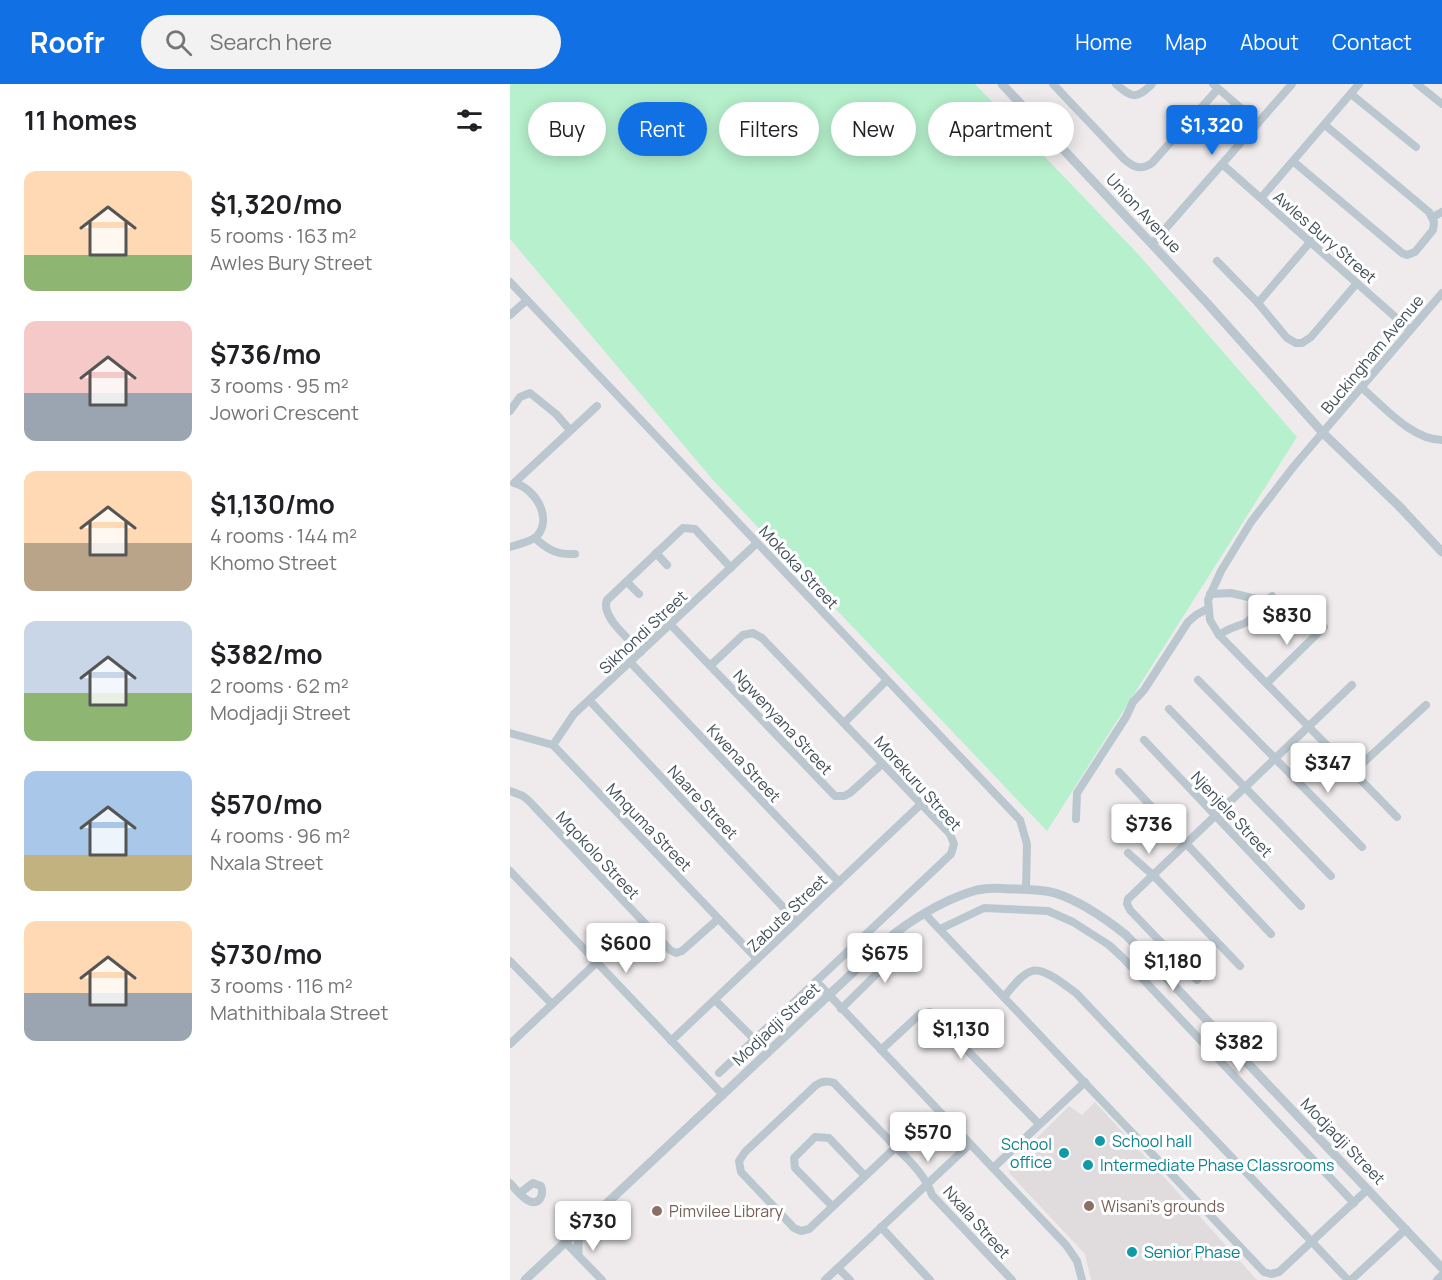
<!DOCTYPE html>
<html lang="en">
<head>
<meta charset="utf-8">
<style>
  body { margin:0; font-family:Manrope,sans-serif; background:#f2f2f2; color:#202124; height:100vh; display:flex; flex-direction:column; font-size:22px; white-space:nowrap }
  * { box-sizing:border-box; margin:0 }
  p { font-size:20px; color:#757577 }
  .icon { flex:none; width:33px; height:33px; fill:none; stroke:currentColor; stroke-width:2; stroke-linecap:round; stroke-linejoin:round }
  .map { position:relative; flex:1; overflow:hidden }
  .drawer { display:flex; flex-direction:column; background:#fff; width:510px }
  .drawer>* { flex:none }
  .guide { position:absolute; left:18px; top:18px; width:570px; height:54px; display:flex; gap:12px }
  .price { position:absolute; translate:-50% -51px; padding:0 14px; border-radius:6px; background:#fff; color:#222; font-size:20px; line-height:39px; filter:drop-shadow(0 2px 3px #0008) }
  .price::after { content:''; position:absolute; left:50%; top:36px; width:18px; height:14px; margin-left:-9px; background:inherit; clip-path:polygon(0 0,100% 0,50% 100%) }
  .price.on { background:#1070e4; color:#fff }
  ul { padding:0; list-style:none }
  li { display:flex; align-items:center; gap:18px; height:150px; padding:0 24px }
  li span { display:grid; place-items:center; flex:none; width:168px; height:120px; border-radius:12px; color:#555 }
  li>.icon { margin-inline-start:auto }
  span .icon { width:72px; height:72px; fill:#fffc; stroke-width:1 }
  li b { font-size:26px }
  h2 { display:flex; justify-content:space-between; align-items:center; height:72px; padding:0 24px; font-size:26px }
  .pill { padding:0 21px; border-radius:27px; background:#fff; box-shadow:0 3px 15px #0003; font-size:21px; line-height:54px }
  .pill.on { background:#1070e4; color:#fff }
  header { display:flex; align-items:center; gap:36px; box-sizing:border-box; height:84px; padding:0 30px; background:#1070e4; color:#fff }
  header strong { font-size:28px }
  nav { display:flex; gap:33px; margin-inline-start:auto; font-size:21px }
  .search { width:420px; height:54px; background:#f2f2f2; display:flex; align-items:center; gap:15px; box-sizing:border-box; padding:0 21px; border-radius:33px; color:#757577; font-size:22px }
  main { display:flex; flex:1; min-height:0 }
  .map>svg:first-child { display:block }
  .education { fill:#e0dcde }
  .green { fill:#b6f0cc }
  .lines { fill:none; stroke-linecap:round; stroke-linejoin:round }
  .minor { stroke:#bbc7cf; stroke-width:8 }
  .tertiary { stroke:#bbc7cf; stroke-width:9 }
  .culture-dot { fill:#0f9aa8; stroke:#fff; stroke-width:2 }
  .education-dot { fill:#8d6e63; stroke:#fff; stroke-width:2 }
  .labels { text-anchor:middle; stroke-width:6; stroke-linejoin:round; paint-order:stroke }
  .street-label { font-size:16px; fill:#43505a; stroke:#fff }
  .culture-label { font-size:16px; fill:#0d838f; stroke:#fff; text-anchor:start }
  .education-label { font-size:16px; fill:#785e54; stroke:#fff; text-anchor:start }
</style>
</head>
<body>
<header>
<strong>Roofr</strong>
<div class="search"><svg class="icon" aria-label="search" viewBox="0 0 24 24"><circle cx="10" cy="10" r="6"/><path d="M15 15l6 6"/></svg>Search here</div>
<nav><a>Home</a><a>Map</a><a>About</a><a>Contact</a></nav>
</header>
<main>
<section class="drawer">
<h2>11 homes<svg class="icon" aria-label="filters" viewBox="0 0 24 24"><path d="M4 7h16M4 17h16"/><circle cx="9" cy="7" r="2"/><circle cx="15" cy="17" r="2"/></svg></h2>
<ul>
<li><span style="background:linear-gradient(#ffd9b3 70%,#8fb573 0)"><svg class="icon" aria-label="home" viewBox="0 0 24 24"><path d="M3 11l9-7 9 7M6 9v11h12V9"/></svg></span><div><b>$1,320/mo</b><p>5 rooms · 163 m²</p><p>Awles Bury Street</p></div></li>
<li><span style="background:linear-gradient(#f6c9c9 60%,#9aa5b1 0)"><svg class="icon" aria-label="home" viewBox="0 0 24 24"><path d="M3 11l9-7 9 7M6 9v11h12V9"/></svg></span><div><b>$736/mo</b><p>3 rooms · 95 m²</p><p>Jowori Crescent</p></div></li>
<li><span style="background:linear-gradient(#ffd9b3 60%,#b9a48a 0)"><svg class="icon" aria-label="home" viewBox="0 0 24 24"><path d="M3 11l9-7 9 7M6 9v11h12V9"/></svg></span><div><b>$1,130/mo</b><p>4 rooms · 144 m²</p><p>Khomo Street</p></div></li>
<li><span style="background:linear-gradient(#c9d6e8 60%,#8fb573 0)"><svg class="icon" aria-label="home" viewBox="0 0 24 24"><path d="M3 11l9-7 9 7M6 9v11h12V9"/></svg></span><div><b>$382/mo</b><p>2 rooms · 62 m²</p><p>Modjadji Street</p></div></li>
<li><span style="background:linear-gradient(#a9c7e8 70%,#c2b280 0)"><svg class="icon" aria-label="home" viewBox="0 0 24 24"><path d="M3 11l9-7 9 7M6 9v11h12V9"/></svg></span><div><b>$570/mo</b><p>4 rooms · 96 m²</p><p>Nxala Street</p></div></li>
<li><span style="background:linear-gradient(#ffd9b3 60%,#9aa5b1 0)"><svg class="icon" aria-label="home" viewBox="0 0 24 24"><path d="M3 11l9-7 9 7M6 9v11h12V9"/></svg></span><div><b>$730/mo</b><p>3 rooms · 116 m²</p><p>Mathithibala Street</p></div></li>
</ul>
</section>
<div class="map">
<svg width="932" height="1196" viewBox="0 0 932 1196">
  <rect width="100%" height="100%" fill="#efebec"/>
  <polygon class="education" points="585,1018 664,1104 747,1196 581,1196 575,1170 499,1089 501,1080 559,1022 572,1031"/>
  <polygon class="green" points="0,0 465,0 629,171 787,353 537,747 203,396 0,155"/>
  <g class="lines">
    <g class="minor">
      <path d="M 543,0 L 614,75 C 623,83 631,87 642,79 L 707,6"/>
      <path d="M 606,0 C 622,14 626,16 642,0"/>
      <polyline points="703,0 748,39"/>
      <polyline points="907,0 932,20"/>
      <polyline points="841,10 906,63"/>
      <polyline points="784,78 892,169 897,171 905,168 923,146 924,138 919,128 815,41"/>
      <polyline points="712,80 900,246"/>
      <polyline points="751,114 849,0"/>
      <polyline points="923,133 932,128"/>
      <polyline points="642,160 782,0"/>
      <polyline points="707,177 748,219 777,254 786,259 792,259 801,253 847,199"/>
      <polyline points="0,198 510,736 517,760 516,805"/>
      <polyline points="748,219 801,157"/>
      <polyline points="0,231 17,216"/>
      <path d="M 851,303 C 873,322 902,356 932,356"/>
      <polyline points="0,327 10,313 20,309 46,330 60,346"/>
      <path d="M 25,454 C 38,466 47,471 65,470"/>
      <path d="M 0,463 C 8,460 21,458 27,452 C 43,434 25,404 4,399 L 87,322"/>
      <polyline points="146,469 157,481"/>
      <polyline points="117,498 129,510"/>
      <polyline points="700,510 721,509 755,517"/>
      <polyline points="160,540 325,712 334,712 340,709 372,680"/>
      <path d="M 709,551 C 720,543 727,543 737,538 C 744,534 751,519 762,512"/>
      <path d="M 131,568 C 120,556 90,532 97,516 L 173,444 L 185,445 L 221,484"/>
      <polyline points="120,578 329,798"/>
      <polyline points="201,581 233,551 243,549 252,554 440,750 444,760 441,770 209,989"/>
      <polyline points="688,596 852,763"/>
      <polyline points="757,599 814,543"/>
      <polyline points="80,617 286,837"/>
      <polyline points="659,625 821,792"/>
      <polyline points="334,639 377,596"/>
      <polyline points="0,649 43,661 247,875"/>
      <polyline points="634,656 791,822"/>
      <polyline points="43,661 64,630 247,459"/>
      <polyline points="609,688 761,850"/>
      <polyline points="843,688 916,621"/>
      <polyline points="0,707 13,712 19,717 160,866 166,869 172,867 208,835"/>
      <polyline points="887,733 709,551 700,536 698,516 711,487 741,438 784,382 932,209"/>
      <polyline points="566,735 567,709 616,633 623,618 634,606 678,538 686,531 697,525"/>
      <polyline points="618,769 644,792 730,882"/>
      <polyline points="0,787 213,1011"/>
      <polyline points="415,830 754,1188 761,1190 769,1188 858,1105"/>
      <polyline points="430,845 474,824 538,827 563,838 599,861 613,874 844,1119"/>
      <polyline points="0,877 42,920"/>
      <polyline points="687,896 620,826 617,820 618,815 842,601"/>
      <polyline points="306,897 556,1161 567,1177 572,1196"/>
      <path d="M 494,913 C 501,905 511,890 522,887 C 534,883 558,903 567,910 L 838,1196"/>
      <polyline points="205,916 244,955"/>
      <polyline points="331,925 399,858"/>
      <polyline points="161,957 411,720"/>
      <polyline points="0,960 87,878"/>
      <polyline points="371,966 410,930 420,928 529,1040"/>
      <path d="M 386,1063 L 299,1145 L 291,1147 L 284,1144 L 231,1088 L 229,1077 L 235,1068 L 306,1001 C 312,997 317,996 324,999 C 342,1018 361,1037 379,1056 C 394,1072 415,1089 422,1111 L 502,1196"/>
      <polyline points="483,1084 575,998"/>
      <path d="M 0,1099 C 5,1105 12,1114 19,1117 C 30,1122 34,1110 31,1102 L 23,1099 L 10,1109"/>
      <polyline points="322,1122 285,1084 284,1074 305,1053 319,1054 354,1091"/>
      <polyline points="371,1143 420,1196"/>
      <polyline points="55,1158 92,1196"/>
      <polyline points="328,1184 340,1196"/>
      <polyline points="315,1196 460,1060"/>
      <polyline points="841,1196 896,1145"/>
      <polyline points="927,1196 932,1191"/>
    </g>
    <g class="tertiary">
      <polyline points="492,0 697,219 813,349 892,425"/>
      <polyline points="888,421 932,468"/>
      <polyline points="68,1170 68,1160 71,1144"/>
      <path d="M 15,1196 L 385,849 C 408,832 438,814 467,806 C 477,804 488,804 499,805 C 514,805 530,805 545,809 C 570,817 596,835 616,851 L 932,1184"/>
    </g>
  </g>
  <g class="culture-dot">
    <circle cx="590" cy="1057" r="6"/>
    <circle cx="554" cy="1069" r="6"/>
    <circle cx="578" cy="1081" r="6"/>
    <circle cx="622" cy="1168" r="6"/>
  </g>
  <g class="education-dot">
    <circle cx="579" cy="1122" r="6"/>
    <circle cx="147" cy="1127" r="6"/>
  </g>
  <g class="labels">
    <g class="street-label">
      <text transform="translate(634 129) rotate(47)" y="6">Union Avenue</text>
      <text transform="translate(815 153) rotate(41)" y="6">Awles Bury Street</text>
      <text transform="translate(862 270) rotate(-50)" y="6">Buckingham Avenue</text>
      <text transform="translate(289 483) rotate(47)" y="6">Mokoka Street</text>
      <text transform="translate(133 548) rotate(-43)" y="6">Sikhondi Street</text>
      <text transform="translate(273 638) rotate(47)" y="6">Ngwenyana Street</text>
      <text transform="translate(234 679) rotate(47)" y="6">Kwena Street</text>
      <text transform="translate(408 699) rotate(48)" y="6">Morekuru Street</text>
      <text transform="translate(193 718) rotate(47)" y="6">Naare Street</text>
      <text transform="translate(722 730) rotate(47)" y="6">Njenjele Street</text>
      <text transform="translate(139 743) rotate(46)" y="6">Mnquma Street</text>
      <text transform="translate(88 771) rotate(47)" y="6">Mqokolo Street</text>
      <text transform="translate(277 829) rotate(-44)" y="6">Zabute Street</text>
      <text transform="translate(266 940) rotate(-43)" y="6">Modjadji Street</text>
      <text transform="translate(833 1057) rotate(46)" y="6">Modjadji Street</text>
      <text transform="translate(467 1138) rotate(48)" y="6">Nxala Street</text>
    </g>
    <g class="culture-label">
      <text x="602" y="1063">School hall</text>
      <text x="542" y="1066" text-anchor="end">School<tspan x="542" dy="18">office</tspan></text>
      <text x="590" y="1087">Intermediate Phase Classrooms</text>
      <text x="634" y="1174">Senior Phase</text>
    </g>
    <g class="education-label">
      <text x="591" y="1128">Wisani's grounds</text>
      <text x="159" y="1133">Pimvilee Library</text>
    </g>
  </g>
</svg>
<b class="price on" style="left:702px;top:72px">$1,320</b>
<b class="price" style="left:777px;top:562px">$830</b>
<b class="price" style="left:818px;top:710px">$347</b>
<b class="price" style="left:639px;top:771px">$736</b>
<b class="price" style="left:116px;top:890px">$600</b>
<b class="price" style="left:375px;top:900px">$675</b>
<b class="price" style="left:663px;top:908px">$1,180</b>
<b class="price" style="left:451px;top:976px">$1,130</b>
<b class="price" style="left:729px;top:989px">$382</b>
<b class="price" style="left:418px;top:1079px">$570</b>
<b class="price" style="left:83px;top:1168px">$730</b>
<div class="guide">
<a class="pill">Buy</a>
<a class="pill on">Rent</a>
<a class="pill">Filters</a>
<a class="pill">New</a>
<a class="pill">Apartment</a>
</div>
</div>
</main>
</body>
</html>
